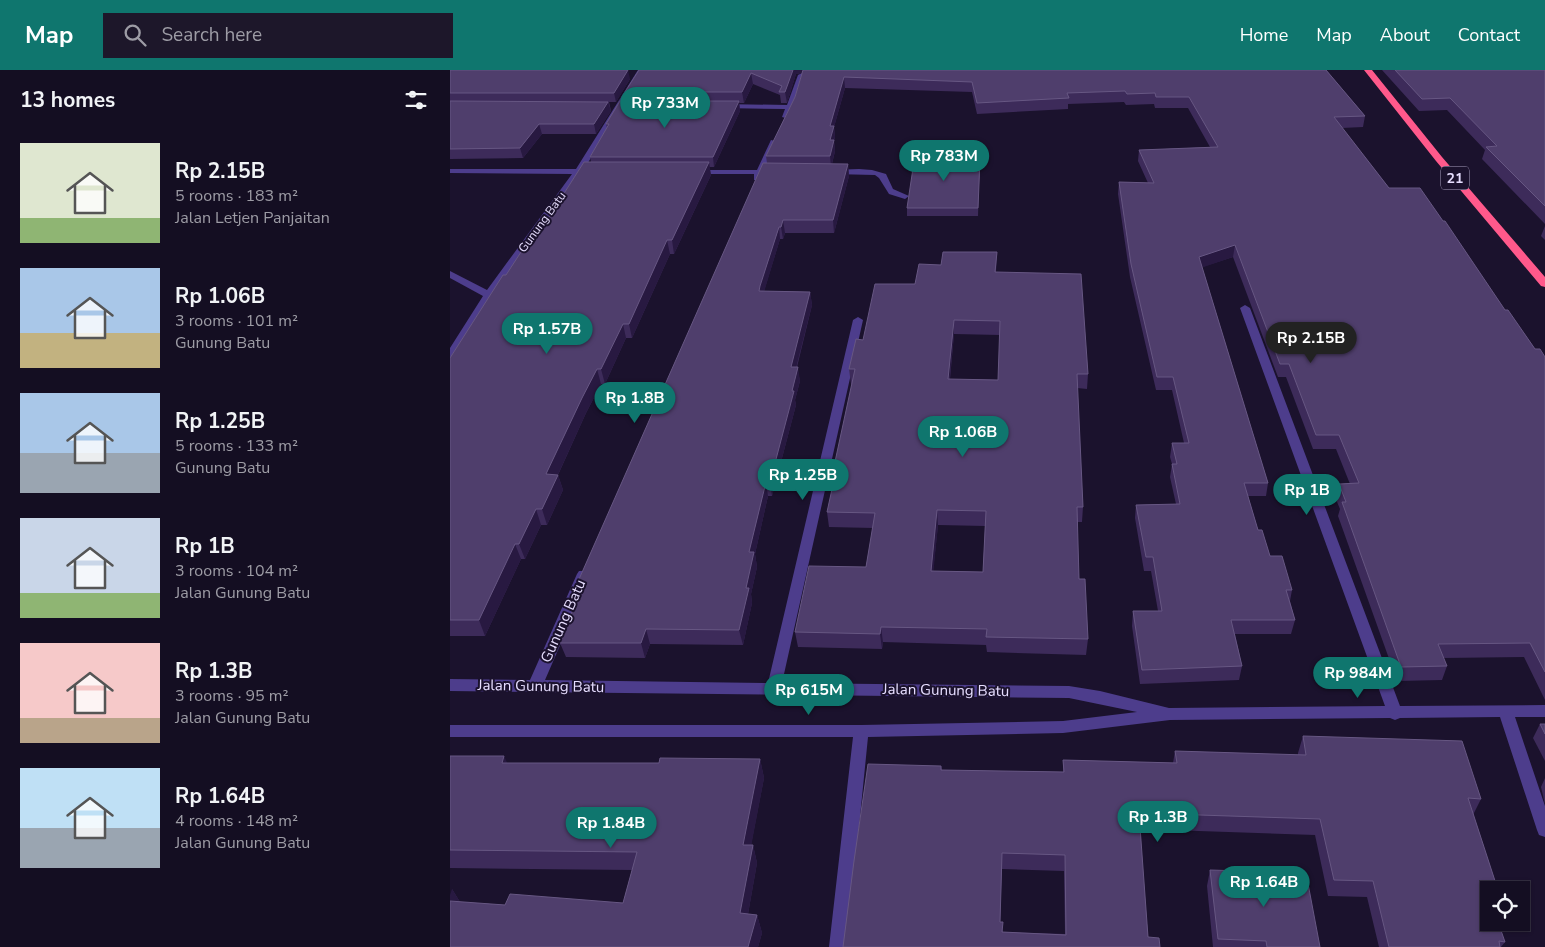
<!DOCTYPE html>
<html lang="en">
<head>
<meta charset="utf-8">
<style>
  body { margin:0; font-family:"Nunito Sans",sans-serif; background:#1d172a; color:#f1f3f6; height:100vh; display:flex; flex-direction:column; font-size:19px; white-space:nowrap }
  * { box-sizing:border-box; margin:0 }
  p { font-size:16px; color:#9d9ca5 }
  .icon { flex:none; width:28px; height:28px; fill:none; stroke:currentColor; stroke-width:2; stroke-linecap:round; stroke-linejoin:round }
  .map { position:relative; flex:1; overflow:hidden }
  .side { display:flex; flex-direction:column; background:#140e22; width:450px }
  .side>* { flex:none }
  .fabs { position:absolute; left:1030px; top:811px; display:grid; gap:10px }
  .fabs a { display:grid; place-items:center; width:50px; height:50px; border-radius:0px; background:#140e22; box-shadow:0 1px 4px #0004,0 0 0 1px #332e40; font-size:25px }
  .price { position:absolute; translate:-50% -42px; padding:0 11px; border-radius:18px; background:#0f766e; color:#fff; font-size:16px; line-height:32px; filter:drop-shadow(0 1px 2px #0008) }
  .price::after { content:''; position:absolute; left:50%; top:30px; width:15px; height:11px; margin-left:-8px; background:inherit; clip-path:polygon(0 0,100% 0,50% 100%) }
  .price.active { background:#222; color:#fff }
  ul { padding:0; list-style:none }
  li { display:flex; align-items:center; gap:15px; height:125px; padding:0 20px }
  li span { display:grid; place-items:center; flex:none; width:140px; height:100px; border-radius:0px; color:#555 }
  li>.icon { margin-inline-start:auto }
  span .icon { width:60px; height:60px; fill:#fffc; stroke-width:1 }
  li b { font-size:21px }
  h2 { display:flex; justify-content:space-between; align-items:center; height:60px; padding:0 20px; font-size:21px }
  header { display:flex; align-items:center; gap:30px; box-sizing:border-box; height:70px; padding:0 25px; background:#0f766e; color:#fff }
  header strong { font-size:24px }
  nav { display:flex; gap:28px; margin-inline-start:auto; font-size:18px }
  .search { width:350px; height:45px; background:#1d172a; display:flex; align-items:center; gap:12px; box-sizing:border-box; padding:0 18px; border-radius:0px; color:#9d9ca5; font-size:19px }
  main { display:flex; flex:1; min-height:0 }
  .map>svg:first-child { display:block }
  .lines { fill:none; stroke-linecap:round; stroke-linejoin:round }
  .minor { fill:#4d3d8c; fill-rule:evenodd }
  .highway { fill:#ff598b; fill-rule:evenodd }
  .wall { fill:#3d2b5a; fill-rule:evenodd }
  .shaded-wall { fill:#281941 }
  .building { fill:#4f3e6c; stroke:#675783; fill-rule:evenodd }
  .labels { text-anchor:middle; stroke-width:4; stroke-linejoin:round; paint-order:stroke }
  .far-street-label { font-size:12px; fill:#e7deff; stroke:#1b122d }
  .shield { fill:#1b122d; stroke:#aaa1c0; stroke-width:1 }
  .shield-label { font-size:14px; font-weight:bold; fill:#e7deff }
  .street-label { font-size:15px; fill:#e7deff; stroke:#1b122d }
</style>
</head>
<body>
<header>
<strong>Map</strong>
<div class="search"><svg class="icon" aria-label="search" viewBox="0 0 24 24"><circle cx="10" cy="10" r="6"/><path d="M15 15l6 6"/></svg>Search here</div>
<nav><a>Home</a><a>Map</a><a>About</a><a>Contact</a></nav>
</header>
<main>
<section class="side">
<h2>13 homes<svg class="icon" aria-label="filters" viewBox="0 0 24 24"><path d="M4 7h16M4 17h16"/><circle cx="9" cy="7" r="2"/><circle cx="15" cy="17" r="2"/></svg></h2>
<ul>
<li><span style="background:linear-gradient(#dfe7d0 75%,#8fb573 0)"><svg class="icon" aria-label="home" viewBox="0 0 24 24"><path d="M3 11l9-7 9 7M6 9v11h12V9"/></svg></span><div><b>Rp 2.15B</b><p>5 rooms · 183 m²</p><p>Jalan Letjen Panjaitan</p></div></li>
<li><span style="background:linear-gradient(#a9c7e8 65%,#c2b280 0)"><svg class="icon" aria-label="home" viewBox="0 0 24 24"><path d="M3 11l9-7 9 7M6 9v11h12V9"/></svg></span><div><b>Rp 1.06B</b><p>3 rooms · 101 m²</p><p>Gunung Batu</p></div></li>
<li><span style="background:linear-gradient(#a9c7e8 60%,#9aa5b1 0)"><svg class="icon" aria-label="home" viewBox="0 0 24 24"><path d="M3 11l9-7 9 7M6 9v11h12V9"/></svg></span><div><b>Rp 1.25B</b><p>5 rooms · 133 m²</p><p>Gunung Batu</p></div></li>
<li><span style="background:linear-gradient(#c9d6e8 75%,#8fb573 0)"><svg class="icon" aria-label="home" viewBox="0 0 24 24"><path d="M3 11l9-7 9 7M6 9v11h12V9"/></svg></span><div><b>Rp 1B</b><p>3 rooms · 104 m²</p><p>Jalan Gunung Batu</p></div></li>
<li><span style="background:linear-gradient(#f6c9c9 75%,#b9a48a 0)"><svg class="icon" aria-label="home" viewBox="0 0 24 24"><path d="M3 11l9-7 9 7M6 9v11h12V9"/></svg></span><div><b>Rp 1.3B</b><p>3 rooms · 95 m²</p><p>Jalan Gunung Batu</p></div></li>
<li><span style="background:linear-gradient(#bfe0f5 60%,#9aa5b1 0)"><svg class="icon" aria-label="home" viewBox="0 0 24 24"><path d="M3 11l9-7 9 7M6 9v11h12V9"/></svg></span><div><b>Rp 1.64B</b><p>4 rooms · 148 m²</p><p>Jalan Gunung Batu</p></div></li>
</ul>
</section>
<div class="map">
<svg width="1095" height="877" viewBox="0 0 1095 877">
  <rect width="100%" height="100%" fill="#1b122d"/>
  <g class="lines">
    <g class="minor">
      <polygon points="188,0 196,0 134,99 145,100 149,102 145,104 130,104 43,226 4,288 0,289 0,278 33,226 0,208 0,201 37,220 122,104 0,103 0,99 126,99"/>
      <polygon points="352,3 356,5 339,49 332,47 335,39 272,38 268,36 272,34 337,35 348,5"/>
      <polygon points="321,70 328,72 315,100 319,102 313,104 310,110 304,110 304,104 245,104 241,102 245,100 307,100"/>
      <polygon points="409,99 422,100 436,104 443,119 459,126 455,129 439,124 429,108 425,105 382,104 378,102 382,100"/>
      <polygon points="795,235 800,238 950,636 1095,635 1095,647 1065,647 1095,736 1095,767 1089,765 1087,760 1050,647 950,648 945,650 940,648 720,650 613,663 418,667 397,877 379,877 403,667 0,667 0,655 411,655 613,651 687,642 619,628 0,621 0,609 80,610 127,504 129,501 139,501 141,504 95,610 318,613 403,250 408,247 413,250 332,613 619,616 650,621 719,638 935,636 790,238"/>
    </g>
    <polygon class="highway" points="914,0 922,0 992,87 1095,207 1095,217 1091,216 986,91"/>
  </g>
  <g class="wall">
    <polygon points="0,0 180,9 166,32 159,32 161,41 146,64 92,64 73,88 0,89"/>
    <polygon points="189,0 876,0 915,46 913,57 892,58 939,118 1055,240 1085,279 1095,287 1095,630 1074,587 993,588 997,596 992,610 947,611 888,446 890,439 885,427 889,414 900,414 886,379 863,379 836,307 828,307 783,187 752,197 818,413 816,426 798,426 808,460 820,486 842,520 840,531 845,550 841,564 785,564 792,596 789,610 690,614 682,556 683,541 708,541 701,501 694,501 685,448 686,435 726,434 720,407 722,394 720,387 722,373 734,373 722,320 706,320 680,207 668,124 669,112 698,113 688,91 689,80 760,77 738,38 705,38 704,34 676,35 674,32 618,34 618,39 527,44 522,22 395,18 384,57 385,67 384,71 385,81 382,94 398,94 399,106 384,163 335,163 333,169 330,169 314,221 360,222 362,235 347,297 350,311 345,330 346,335 322,426 318,426 305,484 307,497 301,524 302,533 293,575 200,574 195,588 116,587 110,573 129,525 126,516 317,93 316,86 345,27 352,3 346,4 337,33 331,33 330,25 303,14 294,33 289,33 290,41 264,97 259,97 261,105 224,184 220,184 182,268 176,268 155,314 151,314 136,343 108,405 113,420 97,455 91,455 75,489 71,489 35,566 0,566 0,288 56,205 141,92 140,87 157,58 156,54 177,31 175,22"/>
    <polygon points="932,0 1095,0 1095,154 1032,89 1035,80 997,40 969,41"/>
    <polygon points="504,89 530,89 528,146 457,146 457,138"/>
    <polygon points="1095,156 1095,170 1091,166"/>
    <path d="M 547,182 L 546,202 L 638,304 L 637,319 L 627,318 L 633,437 L 632,452 L 627,452 L 629,509 L 638,569 L 636,585 L 537,582 L 536,575 L 433,572 L 432,579 L 348,577 L 345,562 L 416,497 L 423,458 L 379,457 L 377,442 L 384,410 L 383,401 L 402,314 L 401,314 L 399,299 L 413,270 L 465,214 L 491,195 ZM 504,264 L 550,265 L 548,310 L 500,309 ZM 488,455 L 535,456 L 533,502 L 483,501 Z"/>
    <polygon points="1090,654 1095,654 1095,691 1083,668"/>
    <path d="M 853,666 L 1031,729 L 1023,745 L 1047,817 L 1045,820 L 1039,820 L 1039,852 L 1055,872 L 1051,877 L 929,877 L 917,827 L 878,826 L 865,765 L 690,759 L 698,867 L 393,877 L 491,696 L 492,700 L 613,702 L 613,690 L 723,693 L 725,681 L 848,685 L 848,683 ZM 552,799 L 614,801 L 615,864 L 553,862 L 550,852 Z"/>
    <polygon points="0,686 57,693 209,693 310,689 314,708 301,775 303,775 307,793 298,844 307,845 312,863 308,877 0,877 2,819 10,832 55,835 173,833 182,800 0,798"/>
    <polygon points="1095,708 1095,734 1091,717"/>
    <polygon points="760,800 870,877 763,877 757,816"/>
  </g>
  <g class="shaded-wall">
    <polygon points="178,0 180,9 166,32 164,23"/>
    <polygon points="343,0 356,0 357,2 346,4 337,33 335,22"/>
    <polygon points="301,3 303,14 294,33 292,22"/>
    <polygon points="394,7 395,18 384,57 385,67 384,71 385,81 381,97 380,86 380,56"/>
    <polygon points="289,31 290,41 264,97 263,87"/>
    <polygon points="158,32 161,41 146,64 144,54"/>
    <polygon points="89,54 92,64 73,88 70,78"/>
    <polygon points="259,92 261,105 224,184 222,170"/>
    <polygon points="398,94 399,106 384,163 383,150"/>
    <polygon points="333,150 335,163 333,169 331,157"/>
    <polygon points="329,157 330,169 312,229 309,221 310,216"/>
    <polygon points="217,170 220,184 182,268 179,254"/>
    <polygon points="785,175 783,187 748,199 749,187"/>
    <polygon points="360,222 362,235 343,310 341,297"/>
    <polygon points="504,250 504,264 498,324 498,309"/>
    <polygon points="173,254 176,268 155,314 151,299"/>
    <polygon points="348,297 350,311 345,330 346,335 322,426 320,412"/>
    <polygon points="147,299 151,314 136,343 101,420 96,404 132,328"/>
    <polygon points="108,405 113,420 97,455 92,439"/>
    <polygon points="316,412 318,426 305,484 307,497 301,524 302,533 293,575 289,560 296,518 299,482"/>
    <polygon points="86,439 91,455 75,489 69,474"/>
    <polygon points="487,440 488,455 482,516 481,501"/>
    <polygon points="65,474 71,489 35,566 29,550"/>
    <polygon points="431,557 433,572 432,579 430,564"/>
    <polygon points="196,559 200,574 195,588 191,573"/>
    <polygon points="54,686 63,705 52,693"/>
    <polygon points="310,689 314,708 298,793 293,775"/>
    <polygon points="303,775 307,793 295,861 290,843"/>
    <polygon points="2,819 13,837 0,835 0,825"/>
    <polygon points="307,845 312,863 308,877 298,877"/>
  </g>
  <g class="building">
    <polygon points="0,0 178,0 164,23 0,23"/>
    <polygon points="189,0 343,0 335,22 329,22 332,16 301,3 292,22 175,22"/>
    <polygon points="353,0 876,0 915,46 884,47 939,118 970,118 993,151 995,151 1055,240 1058,240 1085,279 1090,279 1095,287 1095,602 1080,573 988,574 997,596 951,597 892,432 896,432 889,414 909,413 889,365 866,365 839,294 830,294 785,175 749,187 818,413 794,413 808,460 812,460 820,486 832,486 842,520 836,520 845,550 781,550 792,596 692,600 683,541 712,541 703,487 696,487 686,435 730,434 722,394 727,394 722,373 739,373 723,307 707,307 681,194 669,112 704,113 689,80 768,77 739,27 706,27 705,23 677,24 675,21 617,23 619,28 527,33 522,12 394,7 380,56 384,56 380,70 384,70 380,86 316,86 345,27"/>
    <polygon points="945,0 1095,0 1095,136 1036,77 1047,76 1000,28 972,29"/>
    <polygon points="0,31 158,32 144,54 89,54 70,78 0,79"/>
    <polygon points="170,31 289,31 263,87 140,87 159,54 156,54"/>
    <polygon points="475,82 504,82 503,89 530,89 528,138 457,138 465,85 474,85"/>
    <polygon points="134,92 259,92 222,170 217,170 179,254 173,254 151,299 147,299 132,328 96,404 108,405 92,439 86,439 69,474 65,474 29,550 0,550 0,288 53,205 56,205 73,179 76,180 90,158 92,158"/>
    <polygon points="313,93 398,94 383,150 333,150 331,157 329,157 310,216 309,221 360,222 341,297 348,297 342,321 344,321 320,412 316,412 299,482 304,482 296,518 299,518 289,560 196,559 191,573 110,573 132,516 126,516"/>
    <path d="M 493,182 L 547,182 L 545,202 L 631,204 L 638,304 L 627,304 L 633,437 L 627,437 L 629,509 L 635,509 L 638,569 L 536,567 L 537,559 L 431,557 L 430,564 L 345,562 L 359,496 L 416,497 L 425,443 L 377,442 L 386,401 L 383,401 L 405,299 L 399,299 L 406,269 L 413,270 L 425,214 L 465,214 L 469,194 L 491,195 ZM 504,250 L 550,251 L 548,310 L 498,309 ZM 487,440 L 536,441 L 533,502 L 481,501 Z"/>
    <polygon points="1090,654 1095,654 1095,664"/>
    <path d="M 853,666 L 1012,671 L 1031,729 L 1018,728 L 1047,817 L 1037,816 L 1039,823 L 1039,852 L 1048,852 L 1055,872 L 1049,871 L 1050,877 L 939,877 L 923,811 L 884,810 L 870,749 L 689,743 L 698,867 L 709,868 L 710,877 L 393,877 L 404,791 L 418,694 L 491,696 L 491,700 L 614,702 L 613,690 L 727,693 L 725,681 L 856,685 ZM 552,783 L 615,785 L 616,865 L 552,862 L 553,852 L 550,852 Z"/>
    <polygon points="0,686 54,686 52,693 209,693 210,688 310,689 293,775 303,775 290,843 307,845 298,877 0,877 0,831 55,835 60,824 173,833 187,782 0,780"/>
    <polygon points="760,800 856,803 870,877 817,877 816,871 768,869"/>
  </g>
  <g class="labels">
    <g class="far-street-label">
      <text transform="translate(92 152) rotate(-54)" y="4">Gunung Batu</text>
    </g>
    <rect class="shield" x="991" y="96.5" width="28" height="23" rx="4"/>
    <g class="shield-label">
      <text x="1005" y="113">21</text>
    </g>
    <g class="street-label">
      <text transform="translate(113 551) rotate(-66)" y="5">Gunung Batu</text>
      <text transform="translate(91 616) rotate(1)" y="5">Jalan Gunung Batu</text>
      <text transform="translate(496 620) rotate(1)" y="5">Jalan Gunung Batu</text>
    </g>
  </g>
</svg>
<div class="fabs">
<a><svg class="icon" aria-label="locate" viewBox="0 0 24 24"><circle cx="12" cy="12" r="6"/><path d="M12 2v4M12 18v4M2 12h4M18 12h4"/></svg></a>
</div>
<b class="price" style="left:215px;top:59px">Rp 733M</b>
<b class="price" style="left:494px;top:112px">Rp 783M</b>
<b class="price" style="left:97px;top:285px">Rp 1.57B</b>
<b class="price active" style="left:861px;top:294px">Rp 2.15B</b>
<b class="price" style="left:185px;top:354px">Rp 1.8B</b>
<b class="price" style="left:513px;top:388px">Rp 1.06B</b>
<b class="price" style="left:353px;top:431px">Rp 1.25B</b>
<b class="price" style="left:857px;top:446px">Rp 1B</b>
<b class="price" style="left:908px;top:629px">Rp 984M</b>
<b class="price" style="left:359px;top:646px">Rp 615M</b>
<b class="price" style="left:708px;top:773px">Rp 1.3B</b>
<b class="price" style="left:161px;top:779px">Rp 1.84B</b>
<b class="price" style="left:814px;top:838px">Rp 1.64B</b>
</div>
</main>
</body>
</html>
